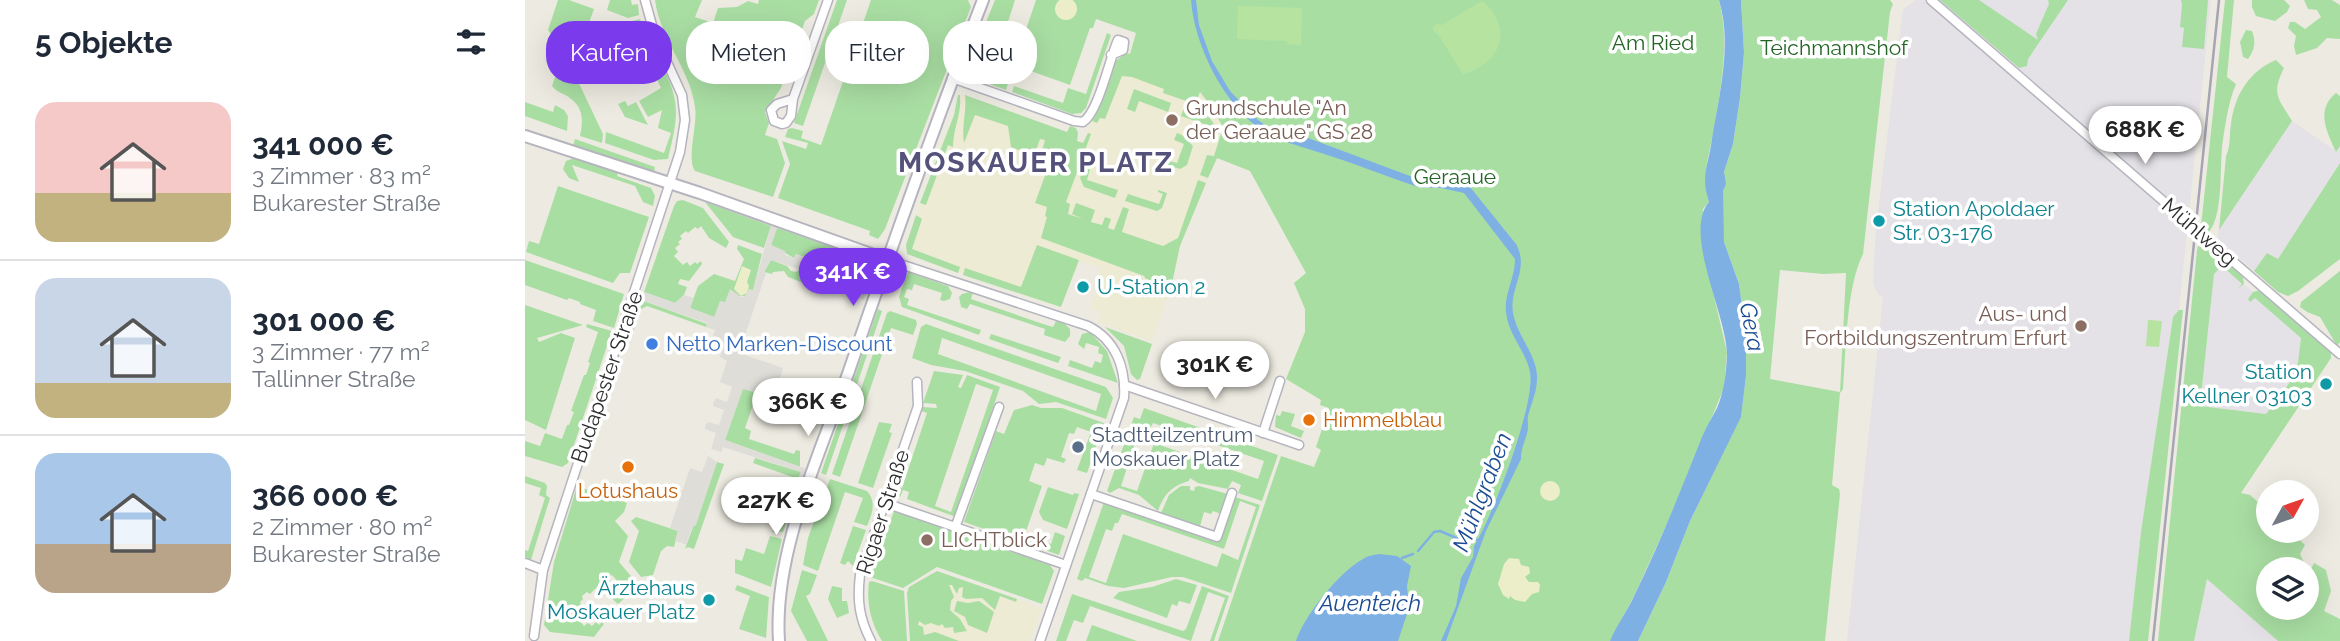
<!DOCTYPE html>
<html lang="de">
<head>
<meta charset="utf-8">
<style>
  body { margin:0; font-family:Raleway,sans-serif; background:#f2f2f3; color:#1f2937; height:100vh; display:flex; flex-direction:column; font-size:26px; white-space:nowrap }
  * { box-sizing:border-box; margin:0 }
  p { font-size:23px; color:#747a83 }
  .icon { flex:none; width:38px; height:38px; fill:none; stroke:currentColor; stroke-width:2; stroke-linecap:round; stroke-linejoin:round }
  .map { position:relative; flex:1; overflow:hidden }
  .side { display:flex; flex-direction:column; background:#fff; width:525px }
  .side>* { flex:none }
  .banner { position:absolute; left:21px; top:21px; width:665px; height:63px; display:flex; gap:14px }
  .needle { width:46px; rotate:50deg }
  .controls { position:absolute; left:1731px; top:480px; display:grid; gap:14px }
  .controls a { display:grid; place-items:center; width:63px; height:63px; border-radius:50%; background:#fff; box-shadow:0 7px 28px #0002; font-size:35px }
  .price { position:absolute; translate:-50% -60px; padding:0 16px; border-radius:24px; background:#fff; color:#222; font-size:23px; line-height:46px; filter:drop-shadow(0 2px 4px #0008) }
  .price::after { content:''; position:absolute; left:50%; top:42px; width:21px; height:16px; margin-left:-10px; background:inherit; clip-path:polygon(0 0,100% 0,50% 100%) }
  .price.current { background:#7c3aed; color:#fff }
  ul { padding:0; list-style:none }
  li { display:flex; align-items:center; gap:21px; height:175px; padding:0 35px }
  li+li { border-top:2px solid #e0e1e3 }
  li span { display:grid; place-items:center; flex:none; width:196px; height:140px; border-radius:21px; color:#555 }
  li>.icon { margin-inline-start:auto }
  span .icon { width:84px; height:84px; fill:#fffc; stroke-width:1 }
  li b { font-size:30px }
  h2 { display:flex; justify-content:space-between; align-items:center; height:84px; padding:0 35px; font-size:30px }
  .tag { padding:0 24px; border-radius:28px; background:#fff; box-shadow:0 7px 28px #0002; font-size:24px; line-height:63px }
  .tag.current { background:#7c3aed; color:#fff }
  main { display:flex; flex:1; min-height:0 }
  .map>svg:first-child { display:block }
  .industrial { fill:#e4e1e7 }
  .education { fill:#edebd3 }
  .green { fill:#a9dea3; fill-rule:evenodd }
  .sand { fill:#ebeec8 }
  .pitch { fill:#b6e4a0 }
  .plaza { fill:#deddd8 }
  .water { fill:#7fb0e4 }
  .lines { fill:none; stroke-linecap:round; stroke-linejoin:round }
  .stream { stroke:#7fb0e4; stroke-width:2.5 }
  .minor-casing { stroke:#b5b4bf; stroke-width:11 }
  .tertiary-casing { stroke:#b5b4bf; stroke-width:14 }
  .minor { stroke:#fff; stroke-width:8 }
  .tertiary { stroke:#fff; stroke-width:10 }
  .rail { stroke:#a6a4b5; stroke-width:2.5 }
  .education-dot { fill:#8d6e63; stroke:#fff; stroke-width:2.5 }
  .culture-dot { fill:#0f9aa8; stroke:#fff; stroke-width:2.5 }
  .shop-dot { fill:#3f7fe0; stroke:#fff; stroke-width:2.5 }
  .food-dot { fill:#e8710a; stroke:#fff; stroke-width:2.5 }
  .service-dot { fill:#5c6f8a; stroke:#fff; stroke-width:2.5 }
  .labels { text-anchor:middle; stroke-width:7; stroke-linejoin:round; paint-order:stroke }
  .park-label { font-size:21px; fill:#226525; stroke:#fff }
  .education-label { font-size:21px; fill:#785e54; stroke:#fff; text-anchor:start }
  .culture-label { font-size:21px; fill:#0d838f; stroke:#fff; text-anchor:start }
  .street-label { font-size:21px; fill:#2d2d2d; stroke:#fff }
  .shop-label { font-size:21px; fill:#366cbe; stroke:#fff; text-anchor:start }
  .food-label { font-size:21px; fill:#c56008; stroke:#fff; text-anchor:start }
  .service-label { font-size:21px; fill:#4e5e75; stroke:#fff; text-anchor:start }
  .water-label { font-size:23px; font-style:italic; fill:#1b4c93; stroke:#fff }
  .district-label { font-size:28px; font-weight:bold; letter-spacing:2px; fill:#54517a; stroke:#fff }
</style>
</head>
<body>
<main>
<section class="side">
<h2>5 Objekte<svg class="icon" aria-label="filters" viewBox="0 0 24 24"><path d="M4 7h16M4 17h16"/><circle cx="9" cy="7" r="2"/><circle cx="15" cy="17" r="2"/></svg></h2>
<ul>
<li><span style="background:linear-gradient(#f6c9c9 65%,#c2b280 0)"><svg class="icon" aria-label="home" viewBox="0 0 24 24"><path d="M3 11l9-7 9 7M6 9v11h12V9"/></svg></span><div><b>341 000 €</b><p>3 Zimmer · 83 m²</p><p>Bukarester Straße</p></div></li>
<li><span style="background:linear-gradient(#c9d6e8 75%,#c2b280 0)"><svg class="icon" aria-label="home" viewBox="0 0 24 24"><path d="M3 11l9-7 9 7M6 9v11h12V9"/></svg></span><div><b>301 000 €</b><p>3 Zimmer · 77 m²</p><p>Tallinner Straße</p></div></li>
<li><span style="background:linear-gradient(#a9c7e8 65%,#b9a48a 0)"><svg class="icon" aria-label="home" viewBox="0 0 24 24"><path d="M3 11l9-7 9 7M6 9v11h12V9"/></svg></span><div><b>366 000 €</b><p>2 Zimmer · 80 m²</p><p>Bukarester Straße</p></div></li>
</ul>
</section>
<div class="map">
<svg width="1815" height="641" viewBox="0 0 1815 641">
  <rect width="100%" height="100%" fill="#edebe1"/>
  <g class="industrial">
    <polygon points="1391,0 1686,0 1654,310 1648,317 1616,532 1604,641 1322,641 1358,297 1353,294 1348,284 1351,227 1378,9"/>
    <polygon points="1767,121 1811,151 1815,146 1815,163 1753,259 1742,253 1729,271 1693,239 1694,230"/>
    <polygon points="1697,266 1717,284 1713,289 1719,284 1728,292 1723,299 1726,302 1730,297 1776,338 1772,371 1741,414 1675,406 1689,273"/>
    <polygon points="1682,578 1753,641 1669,641"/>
  </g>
  <g class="education">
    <polygon points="612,33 646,52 688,105 702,134 655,246 648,281 627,341 573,322 576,312 565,309 576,268 554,261 536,307 382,254 381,245 418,139 429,115 433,95 440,95 547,134 546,139 558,143 588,63 601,53 605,54"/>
    <polygon points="433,579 517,608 505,641 387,641 400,599"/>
  </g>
  <g class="green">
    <path d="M 33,0 L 44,0 L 69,9 L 49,65 L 37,57 L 40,47 C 37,40 35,39 28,37 L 23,30 Z"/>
    <polygon points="85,0 106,0 107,5 113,4 114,15 103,18 82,10"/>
    <path d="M 130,0 L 177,0 L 170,17 L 188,23 L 193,8 L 212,7 L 223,1 L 233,4 L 234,0 L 294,0 L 289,14 L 280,21 L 256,88 L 240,112 L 244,123 L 240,135 L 252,139 L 260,163 L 248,197 L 170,171 C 161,159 173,125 170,107 C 165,69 135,39 130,0 Z"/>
    <polygon points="312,0 322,0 278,126 269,123"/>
    <polygon points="346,0 443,0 446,7 360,229 353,239 344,235 345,231 253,198 265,164 257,141 281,149 283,143 260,137 263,129 267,128 278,131 276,138 296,145"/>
    <polygon points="470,0 490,0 468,68 486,74 481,90 456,81 457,74 453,72 450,79 440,74"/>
    <path d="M 511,0 L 1194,0 C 1205,41 1196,87 1189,129 C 1184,156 1176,175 1184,202 L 1178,209 L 1177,245 L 1202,352 L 1199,388 L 1146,515 L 1109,596 L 1085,641 L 693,641 L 756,456 L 789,467 L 796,450 L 791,447 L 804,408 L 795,405 L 796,400 L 761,379 L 780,332 L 780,309 L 769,283 L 781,273 L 725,171 L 692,158 L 683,178 L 675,175 L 682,155 L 689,156 L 698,127 L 686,106 L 675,92 L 670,104 L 638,93 L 639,89 L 607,77 L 597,76 L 580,119 L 575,118 L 572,123 L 567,121 L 588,63 L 601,53 L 605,54 L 611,33 L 571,19 L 568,28 L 565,28 L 545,85 L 489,65 Z"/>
    <path d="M 1216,0 L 1365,0 L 1368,4 L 1365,12 L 1338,254 C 1321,288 1321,351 1318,389 L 1315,393 L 1307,485 L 1314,489 L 1315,494 L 1300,641 L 1113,641 L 1141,582 L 1165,521 L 1216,416 L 1221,376 L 1221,337 L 1214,284 L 1199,242 L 1197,212 L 1199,172 L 1208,144 L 1215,98 L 1219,53 ZM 1255,270 L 1298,274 L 1321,273 L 1315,392 L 1245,379 Z"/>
    <polygon points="1415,0 1454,0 1513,40 1511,34 1524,4 1523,0 1543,0 1503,59 1502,66 1494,68"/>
    <polygon points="1656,0 1683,0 1679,49 1657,47 1659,28 1655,27 1657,5"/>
    <path d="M 1700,0 L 1709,0 L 1702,77 L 1711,84 C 1703,103 1700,126 1697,147 C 1695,170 1698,215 1684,232 L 1676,226 Z"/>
    <polygon points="1727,0 1759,0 1765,6 1762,12 1750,21 1731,16 1727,7"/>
    <polygon points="1779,0 1807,0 1815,5 1815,39 1802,38 1792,48 1771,55 1769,46 1771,36 1763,28 1765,22 1770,22 1780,29 1796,17 1792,10 1783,9"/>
    <polygon points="115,19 133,61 112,73 96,39 102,22"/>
    <path d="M 1721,30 L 1727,31 C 1731,42 1730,49 1723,59 L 1718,57 L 1715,42 Z"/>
    <polygon points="582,33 586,35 561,108 556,113 547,114 487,92 489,86 538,103 543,88 561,94"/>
    <path d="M 36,60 L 46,68 L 50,75 L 78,134 L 77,143 L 55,136 C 58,123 59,108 46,99 C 40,93 33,94 27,86 Z"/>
    <path d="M 1751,60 L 1759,68 C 1746,94 1753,98 1767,121 L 1694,230 L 1701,156 C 1706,145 1704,136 1706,124 C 1709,96 1724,71 1751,60 Z"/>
    <path d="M 138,68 C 157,105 152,120 143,159 L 129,160 L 80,143 L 81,132 L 139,153 L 146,133 L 133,128 L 137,110 L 123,117 L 114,101 L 136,88 L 129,73 Z"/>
    <polygon points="609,89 646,103 643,112 614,101 610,112 602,109"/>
    <path d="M 1811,93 L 1815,96 L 1815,146 L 1811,152 C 1802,132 1790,110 1811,93 Z"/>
    <path d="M 433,95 L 435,95 C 437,114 428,128 428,147 L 423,145 L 401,205 L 395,203 L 429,115 Z"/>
    <path d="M 440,95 L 542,132 L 545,126 L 551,128 L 553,133 L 552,141 L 558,143 L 563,133 L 566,134 L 541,202 L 545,204 L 543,214 L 558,219 L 547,214 L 551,203 L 570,210 L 566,222 L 577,225 L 580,217 L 586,219 L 583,228 L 589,230 L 598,207 L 604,209 L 597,232 L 638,246 L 653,238 L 673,180 L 681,183 L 655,246 L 646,288 L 621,279 L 619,276 L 516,238 L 522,217 L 520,216 L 522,207 L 510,203 L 525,162 L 515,158 L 520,140 L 515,139 L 509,156 L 486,147 L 483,126 L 450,115 L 439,143 C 436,126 442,112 440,95 Z"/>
    <polygon points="100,101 103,106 111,102 123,125 100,117 93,104"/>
    <polygon points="0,102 28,112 30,105 39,110 43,116 42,131 0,116"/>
    <polygon points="659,108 684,117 691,127 687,139 682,137 685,126 656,116"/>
    <polygon points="652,133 657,135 668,146 662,165 655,169 635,163 637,159 652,163 659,144 649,140"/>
    <polygon points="50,139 130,167 129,172 48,145"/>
    <polygon points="49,158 93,172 92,176 126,188 130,196 128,206 118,202 110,186 47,165 54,182 44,178 38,169 41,161"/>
    <polygon points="1815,163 1815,259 1773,291 1763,296 1753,292 1729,271 1742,253 1753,259"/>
    <polygon points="559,167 565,169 562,180 593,190 590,198 559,187 555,178"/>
    <polygon points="33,186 124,217 105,273 95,273 88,283 1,252 4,241 14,244"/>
    <polygon points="633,190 642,193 637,208 632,211 600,201 603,194 634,204 638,194 633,192"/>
    <polygon points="158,200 178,208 204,242 201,248 184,238 176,226 173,229 170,227 163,233 161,231 155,236 157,239 153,242 155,244 150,248 153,252 149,256 158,265 162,262 165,266 170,262 172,264 176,261 177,264 164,281 155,279 153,284 162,287 159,295 150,303 119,292 149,206 152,201"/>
    <polygon points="180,202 246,226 239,248 208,237"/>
    <polygon points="391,215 397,219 387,249 435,267 433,273 382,254 381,245"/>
    <polygon points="252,228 337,257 330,276 271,254 269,258 246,245"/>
    <polygon points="1675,238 1718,277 1719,284 1712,289 1717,284 1697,266 1689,274 1675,406 1741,414 1765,382 1766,371 1772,370 1776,338 1730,298 1725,302 1723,299 1728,292 1735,290 1806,351 1806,358 1716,493 1725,495 1743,511 1743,530 1764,530 1780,545 1775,554 1779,563 1776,569 1743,569 1743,607 1758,607 1764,611 1767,607 1782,607 1782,577 1789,563 1801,570 1806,591 1799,611 1815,619 1815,641 1753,641 1682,579 1669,641 1633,641 1672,250"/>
    <polygon points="213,245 237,254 228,290 220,296 213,296 211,293 189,317 165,308 173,286 189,274 210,281 219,259 212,249"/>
    <polygon points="512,245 554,260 536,307 438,275 440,268 496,287"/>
    <polygon points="0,260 99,294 89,328 68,321 71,310 55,304 55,302 44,298 42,300 0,285"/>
    <polygon points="246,260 262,266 266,271 271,272 277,268 293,274 291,282 283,279 281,284 263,277 259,271 248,272 247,274 239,272"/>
    <polygon points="1815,271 1815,342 1812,346 1795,317 1782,312 1775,307 1776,302"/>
    <polygon points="383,272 423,286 427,293 425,299 419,301 415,300 417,293 389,284 387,290 382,289 379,297 384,299 382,305 456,330 454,335 377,307 374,297"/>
    <polygon points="445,292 448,293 446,299 518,324 528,327 531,321 539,323 545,329 545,336 540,342 519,335 520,329 445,304 442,309 436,307 434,297 437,294"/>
    <polygon points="116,300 182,324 181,327 122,306 116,309 107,335 103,334"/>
    <polygon points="0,305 58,325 12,338 14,342 36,333 50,338 21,430 0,420"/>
    <polygon points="353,309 357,311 301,475 296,473"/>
    <polygon points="1654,310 1658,310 1623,641 1604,641 1616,532 1648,317"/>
    <polygon points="365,311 391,320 392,324 388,335 366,328 315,477 307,474 362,313"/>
    <polygon points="62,324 87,331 43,463 37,467 0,456 0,441 15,446 20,433 37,439 42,425 44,425 49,412 46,411 59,375 61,375 65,363 63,362 73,332 61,327"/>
    <path d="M 401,324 L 581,387 L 588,398 L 581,419 L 531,402 L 514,404 L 498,391 L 440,371 L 406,365 L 387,358 L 396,327 ZM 417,338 L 576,394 L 571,411 L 413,354 Z"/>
    <polygon points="580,327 627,344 615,379 612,380 606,374 599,346"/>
    <polygon points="565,332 582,351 593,383 543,366 545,360 567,368 570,361 576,363 578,355 573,353 574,347 561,343 559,349 553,344 557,334"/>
    <polygon points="466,334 536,357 533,363 464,339"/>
    <path d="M 409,371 L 438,375 L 433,387 L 436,388 L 442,375 L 475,387 L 431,517 L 382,499 L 384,492 L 378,490 L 375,497 L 368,493 L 370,486 L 377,488 L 402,413 L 396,411 L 397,407 L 412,408 L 411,404 L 398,403 ZM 451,384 L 468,390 L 426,512 L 410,506 Z"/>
    <polygon points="218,388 232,393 220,428 226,431 224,439 269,454 271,450 275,451 275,467 200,440"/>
    <polygon points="507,405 516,408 537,408 579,423 562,473 552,470 566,432 552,427 549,434 544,433 536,457 541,459 539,463 522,458 519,466 510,463 504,481 517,486 500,534 526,544 530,532 540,536 534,555 439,522 471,431 479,434 489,410"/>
    <path d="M 619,408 L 753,455 L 737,501 L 713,493 L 716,485 L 707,481 L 703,489 L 673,483 L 665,478 L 664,481 C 647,486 639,494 633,511 L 614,495 L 594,488 L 585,493 L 582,491 L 609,417 L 615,419 ZM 628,423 L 739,461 L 733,479 L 629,443 L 612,491 L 596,486 L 612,438 L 619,440 Z"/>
    <polygon points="757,411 770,414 766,426 779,431 776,438 750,427 751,415 755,416"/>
    <polygon points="354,422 367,424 364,432 367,433 348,488 333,483"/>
    <polygon points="230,458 276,472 273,479 228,463"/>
    <polygon points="192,462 199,464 169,549 163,547 160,549"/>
    <polygon points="0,476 20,483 22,486 21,495 25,498 6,560 0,557 0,550 3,551 20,498 14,495 16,488 0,483"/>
    <path d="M 305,479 L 342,491 C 352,502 347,514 342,526 L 329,522 L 338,498 L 320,492 L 293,571 L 278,565 L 283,538 Z"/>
    <polygon points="558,483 542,529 518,520 514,512 523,487 548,495 549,493 554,494"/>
    <polygon points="52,486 102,503 99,512 90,521 103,536 94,562 111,582 106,596 87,575 83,578 100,598 93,604 82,594 83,593 78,587 75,590 72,587 65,594 62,592 57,596 58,599 55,602 56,605 52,609 55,612 51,616 59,626 63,623 67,626 71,622 74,625 77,622 79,624 69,637 25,632 19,625 29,562"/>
    <polygon points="656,486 665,486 665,490 669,491 670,487 674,486 703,494 696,514 688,511 686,514 679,512 675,526 636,513 644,495"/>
    <polygon points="262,491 270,494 258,532 253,531 252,533 247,532"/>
    <path d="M 710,497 L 735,505 L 706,593 L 658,577 L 647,577 L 599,588 L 583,586 L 560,578 L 557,581 L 552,579 L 579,502 L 692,540 ZM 715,501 L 731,507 L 713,560 L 697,553 L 692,567 L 598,534 L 581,583 L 564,577 L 581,529 L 587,531 L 590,523 L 593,523 L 597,514 L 699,549 Z"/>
    <polygon points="369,511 525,565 529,571 517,604 412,567 378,588 345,577"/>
    <polygon points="111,517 153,531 149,547 142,546 136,551 128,575 116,577 104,562 114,531 106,521"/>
    <polygon points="328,526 341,530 328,566 323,561 320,565 315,563"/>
    <polygon points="245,536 257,539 246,587 210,573 210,559 217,561 221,548 239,554"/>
    <polygon points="277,570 292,575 285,594 281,596 303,641 282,641 266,611"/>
    <polygon points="412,571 492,599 491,602 475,596 470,610 457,598 441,599 437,597 438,587 434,588 432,594 427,585 424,585 429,597 426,601 425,610 435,619 442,631 429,633 428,627 420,628 417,624 414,626 406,623 400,625 394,621 393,625 398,627 399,635 410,632 434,641 385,641 382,593 384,587"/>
    <polygon points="651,579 672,585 665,604 654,601 652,606 647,604 642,618 588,598 594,592 627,587"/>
    <path d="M 347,581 L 379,591 L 382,641 L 357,641 C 346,623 341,603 344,582 Z"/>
    <polygon points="212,585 244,597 241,638 214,629 225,596 210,590"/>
    <polygon points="307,586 317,588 317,601 322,601 324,613 312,618 303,599"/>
    <polygon points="677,586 704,596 689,641 685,641 700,598 683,592 666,641 565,606 558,623 549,620 541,641 531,641 547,594 658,631 661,629"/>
    <polygon points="432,601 443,603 454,601 469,612 462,633 443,625 440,617 429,611"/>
    <polygon points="567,625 612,641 561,641"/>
  </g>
  <g class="sand">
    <circle cx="541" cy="9" r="11"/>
    <polygon points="217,266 226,270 222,282 224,286 222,293 216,296 209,289"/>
    <circle cx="1025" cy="491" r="10"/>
    <polygon points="984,558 994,559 996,565 1004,567 1005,573 1000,577 1004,582 1013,582 1015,585 1014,592 1007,594 1000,602 990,600 985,596 984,599 978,595 973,584 979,564"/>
  </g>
  <g class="pitch">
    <path d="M 957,1 C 990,28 976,64 938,74 L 913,34 L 909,32 L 908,27 L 912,24 L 917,25 Z"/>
    <polygon points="713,6 777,8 776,45 762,44 762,41 712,39"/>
    <polygon points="1623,320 1637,321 1634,347 1621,346"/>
  </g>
  <g class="plaza">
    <polygon points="246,226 252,228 246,245 260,251 260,255 269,258 271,254 330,276 336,260 346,265 348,270 339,300 334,298 325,289 321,288 320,292 311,289 312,285 304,282 303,286 291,282 293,274 277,268 276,270 246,260 239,271 241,273 214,353 258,368 252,386 244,384 241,400 231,396 232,393 218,389 200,440 282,469 280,478 276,480 273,479 276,472 198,447 196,452 186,449 191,433 180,429 180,426 183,422 194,425 199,410 188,406 188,403 191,398 202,402 207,387 195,382 202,361 195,357 199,343 187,339 190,330 181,327 182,323 116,300 119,292 150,303 159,295 169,298 165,308 189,317 195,301 200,302 205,289 216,297 220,296 224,289 228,290"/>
    <polygon points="183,456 192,462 171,525 167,528 161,545 157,543 150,541 153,531 145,528 165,468 177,472"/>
  </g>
  <g class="water">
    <path d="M 666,0 L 671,0 L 674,25 L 687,61 L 705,91 L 733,120 L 743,127 L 783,138 L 893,179 L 933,182 L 945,187 L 991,244 C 1005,269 984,288 988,313 C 992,336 1013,356 1012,379 C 1012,392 1006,404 1003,416 C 1002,422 1004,427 1002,433 C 1000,442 996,448 996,459 L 961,531 L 921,641 L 916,641 L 931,606 L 936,578 L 948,557 L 949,546 C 967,518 1011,404 1005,372 C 1001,351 983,335 981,312 C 979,294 990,278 990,259 L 939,193 L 916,188 L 893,187 C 860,176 829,163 796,153 C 778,147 756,142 740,132 C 700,108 669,45 666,0 Z"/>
    <path d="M 1194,0 L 1216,0 L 1219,53 L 1215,98 L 1208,144 L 1199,172 L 1201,184 L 1198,191 L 1199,242 L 1214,284 L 1221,337 L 1221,376 L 1216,417 L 1165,521 L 1141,582 L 1113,641 L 1085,641 C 1092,624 1103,610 1110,594 C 1135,543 1156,490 1177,437 C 1181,427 1187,418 1192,408 C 1199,392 1201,374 1202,356 C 1203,317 1157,233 1184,202 C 1176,177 1182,169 1186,145 C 1193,99 1208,46 1194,0 Z"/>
    <path d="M 854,554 L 872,556 L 886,566 L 882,586 L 884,608 L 873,641 L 771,641 C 779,616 814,572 838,559 C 842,556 848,555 854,554 Z"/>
  </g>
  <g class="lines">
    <g class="stream">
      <polyline points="941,539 955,540"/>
      <polyline points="893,551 909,532 915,531 936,540"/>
      <polyline points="877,558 888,554"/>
    </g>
    <defs>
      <g id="minor">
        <polyline points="1406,0 1815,354"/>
        <path d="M 427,78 L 549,121 L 558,122 C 574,111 584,60 593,40 L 599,42 L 598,50 L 586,55"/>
        <polyline points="268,99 252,104 246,110 249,121 257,124 261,123 266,116 268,99 303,0"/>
        <path d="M 363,260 L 563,326 C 591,340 601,368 599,398 L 515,641"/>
        <polyline points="599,385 774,445"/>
        <polyline points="738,433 755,381"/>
        <polyline points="566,494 692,537 707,493"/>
        <polyline points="360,503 541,565"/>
        <polyline points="430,528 474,407"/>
        <polyline points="0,563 18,570"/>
        <polyline points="9,636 18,570 155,152 160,120 157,95 130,36 120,0"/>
        <path d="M 346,641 C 334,618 332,600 335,575 L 393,406 L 392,382"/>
      </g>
      <g id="tertiary">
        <polyline points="0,136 175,193 363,260"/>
        <path d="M 254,641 C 248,549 297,451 326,365 C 368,243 411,121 458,0"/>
      </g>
    </defs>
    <use href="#minor" class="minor-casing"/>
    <use href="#tertiary" class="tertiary-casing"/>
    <use href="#minor" class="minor"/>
    <use href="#tertiary" class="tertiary"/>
    <polyline class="rail" points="1628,641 1694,0"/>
  </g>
  <g class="education-dot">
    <circle cx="647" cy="120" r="7"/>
    <circle cx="1556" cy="326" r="7"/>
    <circle cx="402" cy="540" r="7"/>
  </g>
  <g class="culture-dot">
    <circle cx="1354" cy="221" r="7"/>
    <circle cx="558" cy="287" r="7"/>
    <circle cx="1801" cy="384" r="7"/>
    <circle cx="184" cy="600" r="7"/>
  </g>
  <circle class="shop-dot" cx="127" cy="344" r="7"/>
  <g class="food-dot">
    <circle cx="784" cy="420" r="7"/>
    <circle cx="103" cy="467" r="7"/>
  </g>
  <circle class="service-dot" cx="553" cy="447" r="7"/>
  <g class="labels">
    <g class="park-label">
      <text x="1128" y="50">Am Ried</text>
      <text x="1309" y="55">Teichmannshof</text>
      <text x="930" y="184">Geraaue</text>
    </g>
    <g class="education-label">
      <text x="661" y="115">Grundschule "An<tspan x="661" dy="24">der Geraaue" GS 28</tspan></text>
      <text x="1542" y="321" text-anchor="end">Aus- und<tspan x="1542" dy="24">Fortbildungszentrum Erfurt</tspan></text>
      <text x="416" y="547">LICHTblick</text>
    </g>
    <g class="culture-label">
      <text x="1368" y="216">Station Apoldaer<tspan x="1368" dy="24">Str. 03-176</tspan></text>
      <text x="572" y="294">U-Station 2</text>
      <text x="1787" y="379" text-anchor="end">Station<tspan x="1787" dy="24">Kellner 03103</tspan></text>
      <text x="170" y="595" text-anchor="end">Ärztehaus<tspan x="170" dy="24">Moskauer Platz</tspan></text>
    </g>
    <g class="street-label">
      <text transform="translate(1674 232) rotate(41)" y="7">Mühlweg</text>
      <text transform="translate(82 377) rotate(-71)" y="7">Budapester Straße</text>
      <text transform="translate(358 512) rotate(-72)" y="7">Rigaer Straße</text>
    </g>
    <g class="shop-label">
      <text x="141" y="351">Netto Marken-Discount</text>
    </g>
    <g class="food-label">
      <text x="798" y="427">Himmelblau</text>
      <text x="103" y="498" text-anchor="middle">Lotushaus</text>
    </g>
    <g class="service-label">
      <text x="567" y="442">Stadtteilzentrum<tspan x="567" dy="24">Moskauer Platz</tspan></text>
    </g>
    <g class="water-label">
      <text transform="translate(1227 327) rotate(79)" y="8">Gera</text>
      <text transform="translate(957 492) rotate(-69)" y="8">Mühlgraben</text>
      <text x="845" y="611">Auenteich</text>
    </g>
    <g class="district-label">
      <text x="511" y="172">MOSKAUER PLATZ</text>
    </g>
  </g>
</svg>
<div class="controls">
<a><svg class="needle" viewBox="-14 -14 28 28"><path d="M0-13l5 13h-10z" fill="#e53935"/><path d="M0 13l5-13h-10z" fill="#747a83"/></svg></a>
<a><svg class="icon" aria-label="layers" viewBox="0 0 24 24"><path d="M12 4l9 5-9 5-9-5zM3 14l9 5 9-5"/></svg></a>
</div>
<b class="price" style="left:1620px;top:166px">688K €</b>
<b class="price current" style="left:328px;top:308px">341K €</b>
<b class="price" style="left:690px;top:401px">301K €</b>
<b class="price" style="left:283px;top:438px">366K €</b>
<b class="price" style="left:251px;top:537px">227K €</b>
<div class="banner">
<a class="tag current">Kaufen</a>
<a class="tag">Mieten</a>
<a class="tag">Filter</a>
<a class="tag">Neu</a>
</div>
</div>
</main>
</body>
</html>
